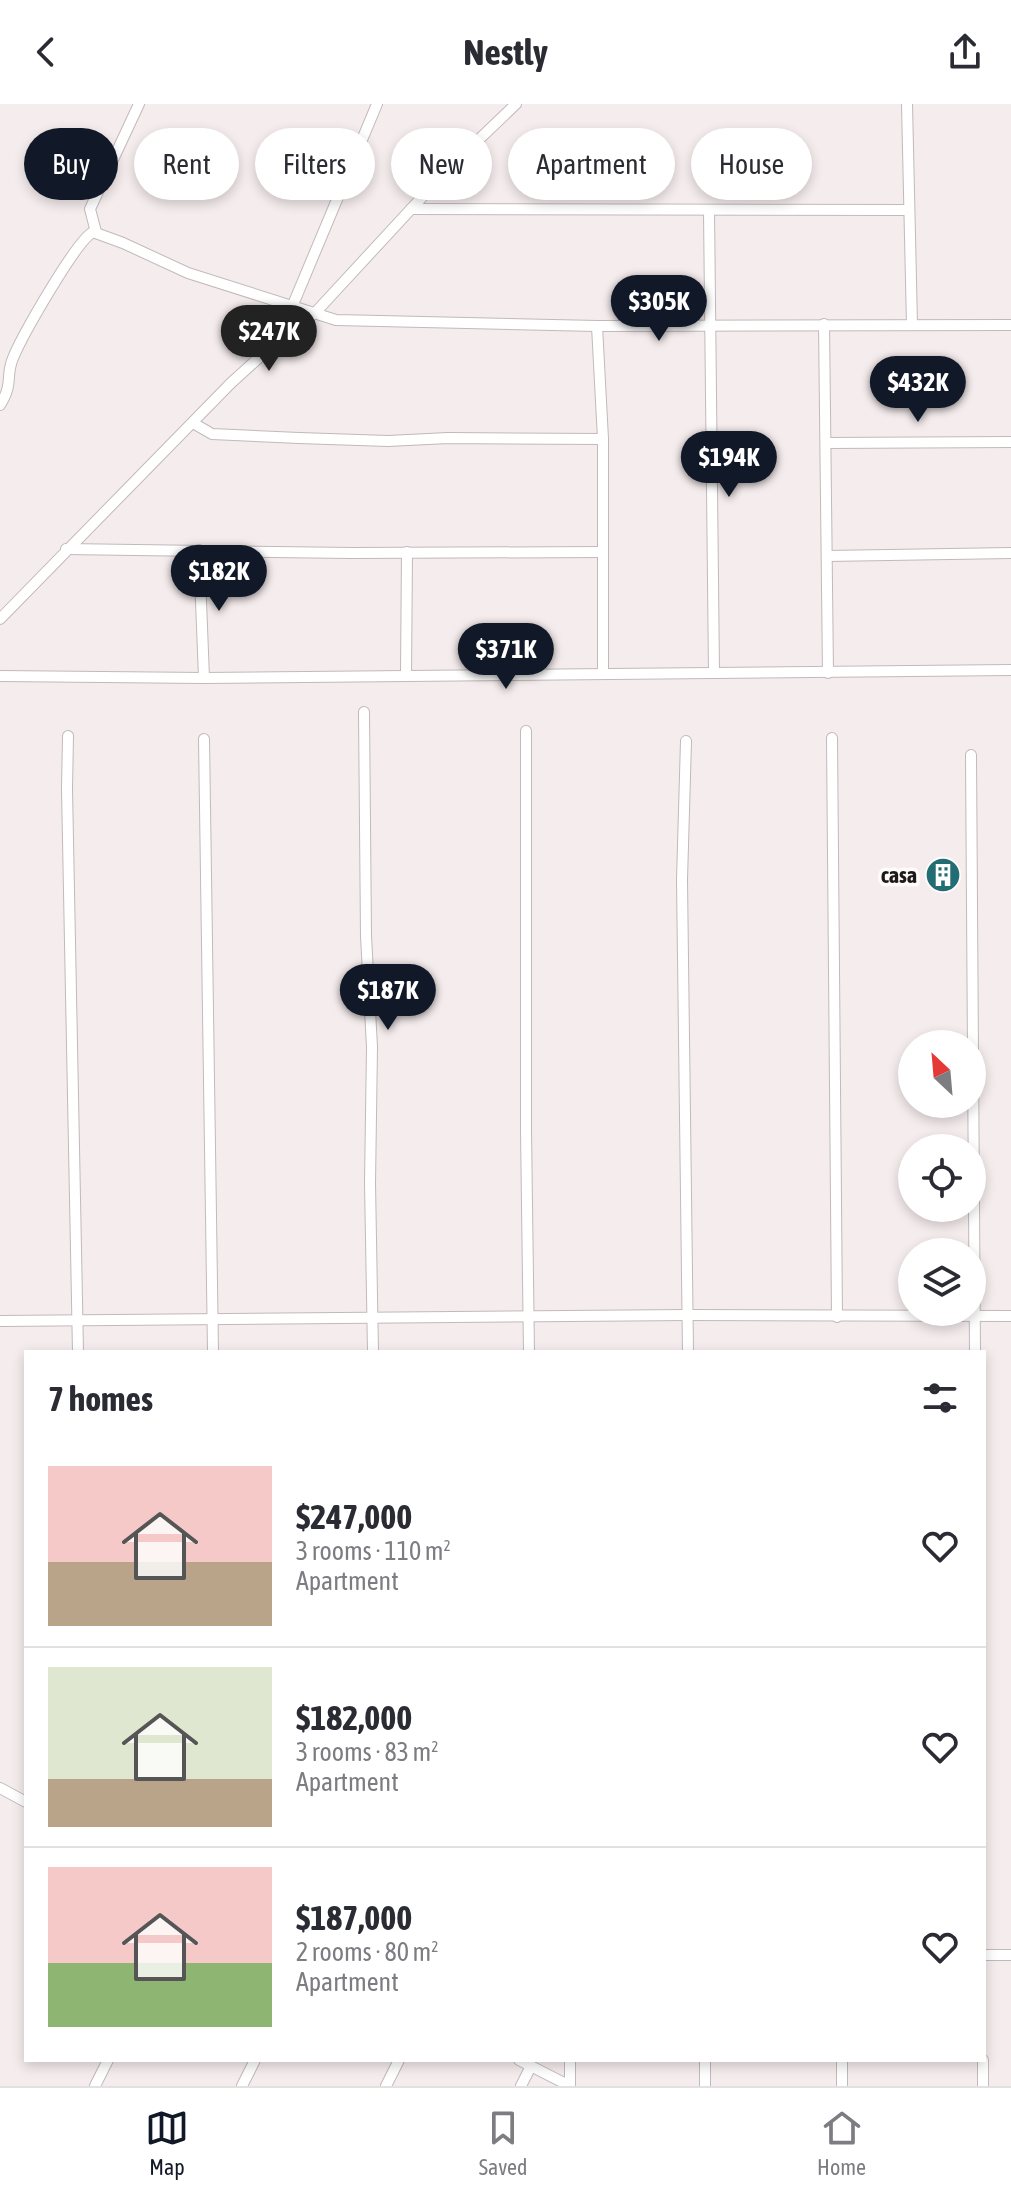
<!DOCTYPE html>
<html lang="en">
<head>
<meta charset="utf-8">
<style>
  body { margin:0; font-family:"Asap Condensed",sans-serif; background:#f2f2f3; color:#2b2b33; height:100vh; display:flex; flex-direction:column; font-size:30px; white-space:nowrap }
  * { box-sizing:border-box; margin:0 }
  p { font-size:26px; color:#7c7c81 }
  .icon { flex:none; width:44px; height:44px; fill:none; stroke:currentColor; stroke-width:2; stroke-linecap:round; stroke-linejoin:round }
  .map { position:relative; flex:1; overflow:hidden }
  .sheet { position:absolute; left:24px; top:1246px; width:962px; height:712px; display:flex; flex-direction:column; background:#fff; border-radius:0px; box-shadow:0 4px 12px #0003 }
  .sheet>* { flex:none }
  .hud { position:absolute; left:24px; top:24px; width:964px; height:72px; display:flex; gap:16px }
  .needle { width:52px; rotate:334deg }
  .controls { position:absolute; left:898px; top:926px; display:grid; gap:16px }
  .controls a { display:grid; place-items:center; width:88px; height:88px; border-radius:50%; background:#fff; box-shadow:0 4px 12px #0003; font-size:40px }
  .price { position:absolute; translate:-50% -68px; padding:0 18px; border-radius:28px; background:#111827; color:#fff; font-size:26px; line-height:52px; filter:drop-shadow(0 2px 4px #0008) }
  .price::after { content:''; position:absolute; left:50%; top:48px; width:24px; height:18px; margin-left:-12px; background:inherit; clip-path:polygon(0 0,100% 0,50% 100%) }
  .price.on { background:#222; color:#fff }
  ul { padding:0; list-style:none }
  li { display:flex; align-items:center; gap:24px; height:200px; padding:0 24px }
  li+li { border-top:2px solid #e1e1e2 }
  li span { display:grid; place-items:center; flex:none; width:224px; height:160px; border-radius:0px; color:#555 }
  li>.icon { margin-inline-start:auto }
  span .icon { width:96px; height:96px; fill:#fffc; stroke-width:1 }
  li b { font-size:34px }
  h2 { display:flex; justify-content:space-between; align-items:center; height:96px; padding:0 24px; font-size:34px }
  .chip { padding:0 28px; border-radius:36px; background:#fff; box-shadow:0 4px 12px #0003; font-size:28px; line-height:72px }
  .chip.on { background:#111827; color:#fff }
  header { display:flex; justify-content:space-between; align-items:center; height:104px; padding:0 24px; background:#fff; font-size:36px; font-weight:700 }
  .tab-bar { display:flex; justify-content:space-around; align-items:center; height:112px; border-top:2px solid #e1e1e2; background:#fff; font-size:22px; color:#7c7c81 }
  .tab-bar a { display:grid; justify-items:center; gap:4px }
  .tab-bar .on { color:#111827 }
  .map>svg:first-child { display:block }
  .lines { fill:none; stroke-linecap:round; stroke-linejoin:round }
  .street-casing { stroke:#c2b9ba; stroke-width:12 }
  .street { stroke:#fff; stroke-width:10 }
  .labels { text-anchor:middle; stroke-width:7; stroke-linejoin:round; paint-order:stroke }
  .poi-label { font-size:22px; font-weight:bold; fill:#1c1919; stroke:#fffbfb; text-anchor:end }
</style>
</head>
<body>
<header><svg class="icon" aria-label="back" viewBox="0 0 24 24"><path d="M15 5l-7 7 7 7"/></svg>Nestly<svg class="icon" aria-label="share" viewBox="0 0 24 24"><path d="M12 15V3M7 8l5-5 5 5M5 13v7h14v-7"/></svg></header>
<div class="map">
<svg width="1011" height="1982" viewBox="0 0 1011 1982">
  <rect width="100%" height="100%" fill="#f5eced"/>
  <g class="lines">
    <defs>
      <g id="street">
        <polyline points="907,0 912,221"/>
        <polyline points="411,105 907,106"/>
        <polyline points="709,106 714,569"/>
        <polyline points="96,128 90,105 139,0"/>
        <polyline points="292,203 377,0"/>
        <polyline points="824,220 828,569"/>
        <polyline points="597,222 603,335 603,569"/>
        <path d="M 0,301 C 14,279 5,273 13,254 C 22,232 76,137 93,128 L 123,139 L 188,169 L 336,216 L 597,222 L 1011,221"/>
        <polyline points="193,319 212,330 299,334 388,337 448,334 603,335"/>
        <polyline points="826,339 1011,338"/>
        <polyline points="66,445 352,449 602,448"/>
        <polyline points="199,446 204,574"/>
        <polyline points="827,452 1011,449"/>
        <polyline points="0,515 231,279 295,221 314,210 448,65 516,0"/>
        <polyline points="406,571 407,448"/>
        <polyline points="0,572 204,574 1011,566"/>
        <polyline points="364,608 366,832 372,943 370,1079 373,1248"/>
        <polyline points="526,627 526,1026 529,1248"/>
        <polyline points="68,632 67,685 78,1248"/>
        <polyline points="832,634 837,1213"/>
        <polyline points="204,635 213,1248"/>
        <polyline points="686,637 682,776 688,1248"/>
        <polyline points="971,651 975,1248"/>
        <polyline points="0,1217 687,1211 1011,1212"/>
        <polyline points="0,1684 26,1698"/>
        <polyline points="984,1851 1011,1851"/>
        <polyline points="519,1956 570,1982"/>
        <polyline points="570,1956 570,1982"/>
        <polyline points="705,1956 705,1982"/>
        <polyline points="983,1956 983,1982"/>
        <polyline points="95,1982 108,1956"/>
        <polyline points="242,1982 255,1956"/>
        <polyline points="386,1982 399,1956"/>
        <polyline points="521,1982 531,1962"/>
        <polyline points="842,1982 842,1956"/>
      </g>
    </defs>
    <use href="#street" class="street-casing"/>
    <use href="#street" class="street"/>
  </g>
  <defs>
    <symbol id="building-disc" viewBox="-11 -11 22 22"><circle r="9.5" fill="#216d73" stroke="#fffbfb"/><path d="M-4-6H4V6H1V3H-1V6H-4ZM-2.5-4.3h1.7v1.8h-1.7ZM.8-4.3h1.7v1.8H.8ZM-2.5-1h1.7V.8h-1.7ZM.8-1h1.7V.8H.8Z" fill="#fff"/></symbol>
  </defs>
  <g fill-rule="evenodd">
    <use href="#building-disc" x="923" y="751" width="40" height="40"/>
  </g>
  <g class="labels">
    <g class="poi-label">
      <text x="917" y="779">casa</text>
    </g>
  </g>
</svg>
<div class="controls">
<a><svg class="needle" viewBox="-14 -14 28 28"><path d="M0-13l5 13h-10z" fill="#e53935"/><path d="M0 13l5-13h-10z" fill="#7c7c81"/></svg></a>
<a><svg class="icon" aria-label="locate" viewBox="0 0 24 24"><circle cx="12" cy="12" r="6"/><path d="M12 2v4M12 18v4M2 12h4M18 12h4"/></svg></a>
<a><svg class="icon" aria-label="layers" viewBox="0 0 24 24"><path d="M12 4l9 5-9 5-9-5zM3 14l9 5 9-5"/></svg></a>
</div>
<b class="price" style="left:659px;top:239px">$305K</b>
<b class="price on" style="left:269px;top:269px">$247K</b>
<b class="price" style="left:918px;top:320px">$432K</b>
<b class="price" style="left:729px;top:395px">$194K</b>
<b class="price" style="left:219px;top:509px">$182K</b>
<b class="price" style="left:506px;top:587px">$371K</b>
<b class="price" style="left:388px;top:928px">$187K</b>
<div class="hud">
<a class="chip on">Buy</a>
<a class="chip">Rent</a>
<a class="chip">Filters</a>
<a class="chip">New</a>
<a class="chip">Apartment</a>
<a class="chip">House</a>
</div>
<section class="sheet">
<h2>7 homes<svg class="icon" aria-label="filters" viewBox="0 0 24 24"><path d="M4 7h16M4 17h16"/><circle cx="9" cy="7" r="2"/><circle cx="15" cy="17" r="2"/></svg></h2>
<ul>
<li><span style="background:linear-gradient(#f6c9c9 60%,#b9a48a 0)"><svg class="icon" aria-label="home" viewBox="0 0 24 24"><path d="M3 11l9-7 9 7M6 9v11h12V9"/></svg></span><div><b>$247,000</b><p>3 rooms · 110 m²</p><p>Apartment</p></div><svg class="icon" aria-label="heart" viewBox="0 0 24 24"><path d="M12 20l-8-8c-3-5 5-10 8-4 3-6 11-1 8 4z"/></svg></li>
<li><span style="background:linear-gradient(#dfe7d0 70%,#b9a48a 0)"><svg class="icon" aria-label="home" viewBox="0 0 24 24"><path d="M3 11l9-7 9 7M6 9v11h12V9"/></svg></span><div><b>$182,000</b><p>3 rooms · 83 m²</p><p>Apartment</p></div><svg class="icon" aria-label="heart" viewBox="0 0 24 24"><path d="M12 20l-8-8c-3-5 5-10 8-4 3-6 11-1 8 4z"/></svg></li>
<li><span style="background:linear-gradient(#f6c9c9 60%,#8fb573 0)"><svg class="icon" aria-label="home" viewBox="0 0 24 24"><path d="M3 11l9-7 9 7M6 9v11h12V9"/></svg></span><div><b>$187,000</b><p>2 rooms · 80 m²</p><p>Apartment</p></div><svg class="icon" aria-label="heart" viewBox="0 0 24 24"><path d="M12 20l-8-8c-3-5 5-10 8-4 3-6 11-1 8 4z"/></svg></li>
</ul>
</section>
</div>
<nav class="tab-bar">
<a class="on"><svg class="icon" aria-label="map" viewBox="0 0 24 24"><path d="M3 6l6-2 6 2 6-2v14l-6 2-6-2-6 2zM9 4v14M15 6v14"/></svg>Map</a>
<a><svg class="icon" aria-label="saved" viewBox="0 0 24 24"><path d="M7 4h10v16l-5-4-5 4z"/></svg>Saved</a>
<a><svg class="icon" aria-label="home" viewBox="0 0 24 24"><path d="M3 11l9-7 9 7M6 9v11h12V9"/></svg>Home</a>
</nav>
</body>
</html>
